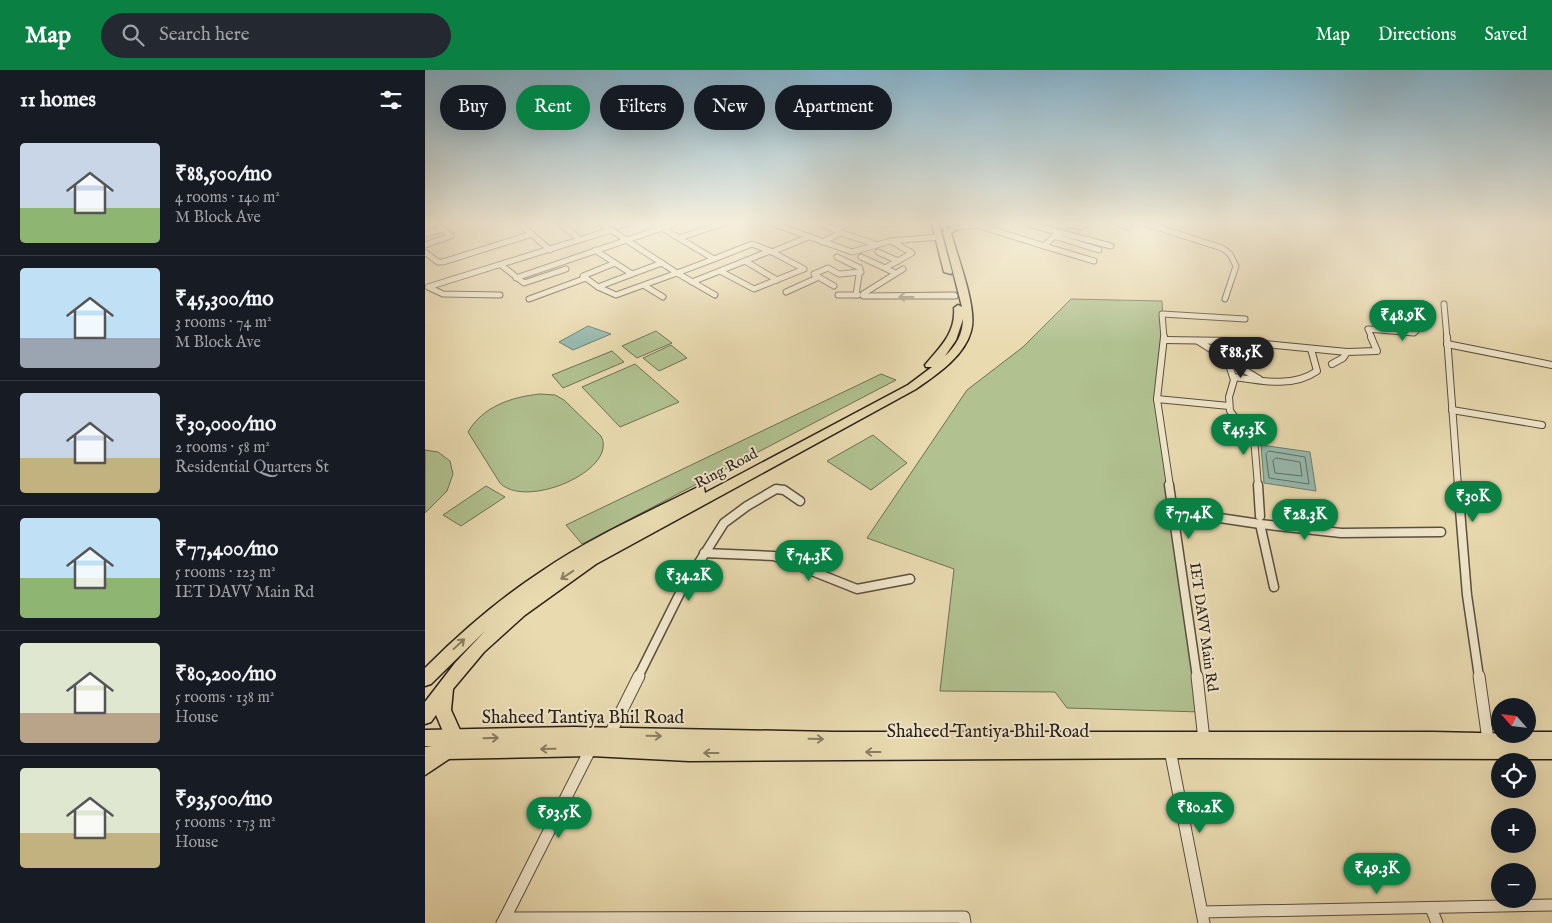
<!DOCTYPE html>
<html lang="en">
<head>
<meta charset="utf-8">
<style>
  body { margin:0; font-family:"IM FELL English",serif; background:#242831; color:#f1f3f6; height:100vh; display:flex; flex-direction:column; font-size:19px; white-space:nowrap }
  * { box-sizing:border-box; margin:0 }
  p { font-size:16px; color:#9ea1a6 }
  .icon { flex:none; width:28px; height:28px; fill:none; stroke:currentColor; stroke-width:2; stroke-linecap:round; stroke-linejoin:round }
  .map { position:relative; flex:1; overflow:hidden }
  .panel { display:flex; flex-direction:column; background:#171b24; width:425px }
  .panel>* { flex:none }
  .hud { position:absolute; left:15px; top:15px; width:475px; height:45px; display:flex; gap:10px }
  .needle { width:32px; rotate:298deg }
  .tools { position:absolute; left:1066px; top:628px; display:grid; gap:10px }
  .tools a { display:grid; place-items:center; width:45px; height:45px; border-radius:50%; background:#171b24; box-shadow:0 5px 20px #0002; font-size:25px }
  .price { position:absolute; translate:-50% -42px; padding:0 11px; border-radius:18px; background:#0b8043; color:#fff; font-size:16px; line-height:32px; filter:drop-shadow(0 1px 2px #0008) }
  .price::after { content:''; position:absolute; left:50%; top:30px; width:15px; height:11px; margin-left:-8px; background:inherit; clip-path:polygon(0 0,100% 0,50% 100%) }
  .price.current { background:#222; color:#fff }
  ul { padding:0; list-style:none }
  li { display:flex; align-items:center; gap:15px; height:125px; padding:0 20px }
  li+li { border-top:1px solid #363941 }
  li span { display:grid; place-items:center; flex:none; width:140px; height:100px; border-radius:5px; color:#555 }
  li>.icon { margin-inline-start:auto }
  span .icon { width:60px; height:60px; fill:#fffc; stroke-width:1 }
  li b { font-size:21px }
  h2 { display:flex; justify-content:space-between; align-items:center; height:60px; padding:0 20px; font-size:21px }
  .tag { padding:0 18px; border-radius:22px; background:#171b24; box-shadow:0 5px 20px #0002; font-size:18px; line-height:45px }
  .tag.current { background:#0b8043; color:#fff }
  header { display:flex; align-items:center; gap:30px; box-sizing:border-box; height:70px; padding:0 25px; background:#0b8043; color:#fff }
  header strong { font-size:24px }
  nav { display:flex; gap:28px; margin-inline-start:auto; font-size:18px }
  .search { width:350px; height:45px; background:#242831; display:flex; align-items:center; gap:12px; box-sizing:border-box; padding:0 18px; border-radius:28px; color:#9ea1a6; font-size:19px }
  main { display:flex; flex:1; min-height:0 }
  .map>svg:first-child { display:block }
  .green { fill:#b1c190; stroke:#6e7154 }
  .water { fill:#97baaf; stroke:#6b7d73 }
  .lines { fill:none; stroke-linecap:round; stroke-linejoin:round }
  .shore { stroke:#606e64; stroke-width:1 }
  .minor-far3-casing { stroke:#5a4f3f; stroke-width:7 }
  .minor-far2-casing { stroke:#5a4f3f; stroke-width:8 }
  .minor-far1-casing { stroke:#5a4f3f; stroke-width:11 }
  .minor-casing { stroke:#5a4f3f; stroke-width:13 }
  .primary-casing { stroke:#2a2119; stroke-width:3 }
  .trunk-casing { stroke:#2a2119; stroke-width:3 }
  .minor-far3 { stroke:#f1e7cc; stroke-width:5 }
  .minor-far2 { stroke:#f1e7cc; stroke-width:6 }
  .minor-far1 { stroke:#f1e7cc; stroke-width:8 }
  .minor { stroke:#f1e7cc; stroke-width:11 }
  .primary { fill:#e9dab0; fill-rule:evenodd }
  .trunk { fill:#e9dab0; fill-rule:evenodd }
  .oneway { stroke:#978e7b }
  .oneway2 { stroke:#8a7e64 }
  .labels { text-anchor:middle; stroke-width:4; stroke-linejoin:round; paint-order:stroke }
  .street-label { font-size:15px; fill:#2a2119; stroke:#f1e7cc }
  .near-street-label { font-size:18px; fill:#2a2119; stroke:#f1e7cc }
</style>
</head>
<body>
<header>
<strong>Map</strong>
<div class="search"><svg class="icon" aria-label="search" viewBox="0 0 24 24"><circle cx="10" cy="10" r="6"/><path d="M15 15l6 6"/></svg>Search here</div>
<nav><a>Map</a><a>Directions</a><a>Saved</a></nav>
</header>
<main>
<section class="panel">
<h2>11 homes<svg class="icon" aria-label="filters" viewBox="0 0 24 24"><path d="M4 7h16M4 17h16"/><circle cx="9" cy="7" r="2"/><circle cx="15" cy="17" r="2"/></svg></h2>
<ul>
<li><span style="background:linear-gradient(#c9d6e8 65%,#8fb573 0)"><svg class="icon" aria-label="home" viewBox="0 0 24 24"><path d="M3 11l9-7 9 7M6 9v11h12V9"/></svg></span><div><b>₹88,500/mo</b><p>4 rooms · 140 m²</p><p>M Block Ave</p></div></li>
<li><span style="background:linear-gradient(#bfe0f5 70%,#9aa5b1 0)"><svg class="icon" aria-label="home" viewBox="0 0 24 24"><path d="M3 11l9-7 9 7M6 9v11h12V9"/></svg></span><div><b>₹45,300/mo</b><p>3 rooms · 74 m²</p><p>M Block Ave</p></div></li>
<li><span style="background:linear-gradient(#c9d6e8 65%,#c2b280 0)"><svg class="icon" aria-label="home" viewBox="0 0 24 24"><path d="M3 11l9-7 9 7M6 9v11h12V9"/></svg></span><div><b>₹30,000/mo</b><p>2 rooms · 58 m²</p><p>Residential Quarters St</p></div></li>
<li><span style="background:linear-gradient(#bfe0f5 60%,#8fb573 0)"><svg class="icon" aria-label="home" viewBox="0 0 24 24"><path d="M3 11l9-7 9 7M6 9v11h12V9"/></svg></span><div><b>₹77,400/mo</b><p>5 rooms · 123 m²</p><p>IET DAVV Main Rd</p></div></li>
<li><span style="background:linear-gradient(#dfe7d0 70%,#b9a48a 0)"><svg class="icon" aria-label="home" viewBox="0 0 24 24"><path d="M3 11l9-7 9 7M6 9v11h12V9"/></svg></span><div><b>₹80,200/mo</b><p>5 rooms · 138 m²</p><p>House</p></div></li>
<li><span style="background:linear-gradient(#dfe7d0 65%,#c2b280 0)"><svg class="icon" aria-label="home" viewBox="0 0 24 24"><path d="M3 11l9-7 9 7M6 9v11h12V9"/></svg></span><div><b>₹93,500/mo</b><p>5 rooms · 173 m²</p><p>House</p></div></li>
</ul>
</section>
<div class="map">
<svg width="1127" height="853" viewBox="0 0 1127 853">
  <rect width="100%" height="100%" fill="#e9dab0"/>
  <filter id="stains"><feTurbulence type="fractalNoise" baseFrequency=".004" numOctaves="4"/><feColorMatrix values="0 0 0 0 .2 0 0 0 0 .09 0 0 0 0 .02 0 0 0 .5 -.17"/></filter>
  <radialGradient id="worn" r=".72"><stop offset=".6" stop-color="#630" stop-opacity="0"/><stop offset="1" stop-color="#630" stop-opacity=".3"/></radialGradient>
  <g class="green">
    <polygon points="646,229 737,231 739,270 732,329 776,642 642,638 630,622 515,621 529,499 442,468 542,320 598,277"/>
    <polygon points="231,261 247,273 212,288 197,276"/>
    <polygon points="246,275 262,288 234,301 218,288"/>
    <polygon points="187,281 199,292 138,318 127,305"/>
    <polygon points="210,294 254,332 195,357 157,317"/>
    <polygon points="456,304 471,310 157,474 141,455"/>
    <path d="M 115,324 L 130,325 L 139,330 L 176,366 C 194,400 101,440 75,413 L 43,362 C 58,336 87,327 115,324 Z"/>
    <polygon points="448,365 482,393 446,420 402,391"/>
    <polygon points="0,380 13,382 25,391 28,404 22,421 0,443"/>
    <polygon points="61,416 80,427 36,456 18,445"/>
  </g>
  <g class="water">
    <polygon points="163,256 186,264 148,280 134,272"/>
    <polygon points="836,375 885,382 891,421 839,413"/>
  </g>
  <g class="lines">
    <g class="shore">
      <polygon points="844,381 880,387 884,414 844,408 841,384"/>
      <polygon points="851,388 875,392 877,406 850,403 848,391"/>
    </g>
    <defs>
      <g id="minor-far3">
        <polyline points="95,154 125,180"/>
        <polyline points="136,154 153,168"/>
        <polyline points="177,154 182,157"/>
        <polyline points="349,154 427,182 466,171 514,167"/>
        <polyline points="395,154 411,160"/>
        <polyline points="458,154 469,154"/>
        <polyline points="603,154 686,176"/>
        <polyline points="642,154 656,157 661,154"/>
        <polyline points="695,154 704,157"/>
        <polyline points="722,154 797,178 805,184 811,196 800,229"/>
        <polyline points="193,156 201,154"/>
        <polyline points="533,157 552,155 619,176"/>
        <polyline points="237,158 289,189 252,203 290,225"/>
        <polyline points="237,158 249,154"/>
        <polyline points="634,162 619,176 669,191"/>
        <polyline points="416,163 450,174"/>
        <polyline points="0,164 19,159"/>
        <polyline points="629,166 674,180"/>
        <polyline points="254,168 296,154"/>
        <polyline points="466,171 487,183 460,198 470,203"/>
        <polyline points="397,172 416,163 411,160 422,154"/>
        <polyline points="0,175 26,166 10,154"/>
        <polyline points="170,180 190,193"/>
        <polyline points="347,182 383,167"/>
        <polyline points="453,182 473,191"/>
        <polyline points="1,183 13,192 18,192 107,164"/>
        <polyline points="412,187 435,198 431,225"/>
        <polyline points="436,187 460,198"/>
        <polyline points="320,191 352,210"/>
        <polygon points="190,193 207,204 173,217 158,206"/>
        <polyline points="76,195 99,213 141,199"/>
        <polyline points="295,201 329,219 379,199 345,181"/>
        <polyline points="207,204 237,193"/>
        <polyline points="389,204 403,198 414,204 436,202"/>
        <polyline points="390,205 409,216"/>
        <polyline points="91,208 237,158 230,154"/>
        <polyline points="267,212 345,181 327,174 289,189"/>
        <polyline points="220,216 238,227"/>
        <polyline points="361,222 394,207"/>
        <polyline points="438,224 478,199"/>
        <polyline points="75,225 18,224 3,217 186,160 252,203 191,225 173,217"/>
        <polyline points="413,225 433,225"/>
        <polyline points="529,225 438,226 530,226"/>
        <polyline points="104,229 161,208"/>
        <polyline points="1019,234 1022,268"/>
        <polyline points="739,268 737,244 820,249"/>
        <polyline points="947,268 943,259 989,263 994,258"/>
      </g>
      <g id="minor-far2">
        <polyline points="739,267 732,329 745,416"/>
        <polyline points="1022,267 1033,416"/>
        <polyline points="739,270 809,271 922,282 952,281 946,267"/>
        <polyline points="773,271 806,292 804,295 809,310 804,327 805,341 813,351 828,356 833,416"/>
        <polyline points="1022,274 1127,295"/>
        <polyline points="806,292 834,309"/>
        <polyline points="907,294 918,288 922,282"/>
        <path d="M 809,307 C 836,311 868,318 892,301 L 886,279"/>
        <polyline points="732,329 804,336"/>
        <polyline points="1027,340 1117,355"/>
      </g>
      <g id="minor-far1">
        <polyline points="744,415 772,607"/>
        <polyline points="833,415 835,446"/>
        <polyline points="1033,415 1042,525 1054,607"/>
        <polyline points="748,441 835,454 916,463 1016,462"/>
        <polyline points="835,454 849,517"/>
        <polyline points="279,483 349,486 432,519 485,509"/>
        <polyline points="213,607 256,521 299,453 322,436 351,419 359,420 375,431"/>
      </g>
      <g id="minor">
        <polyline points="772,606 779,670"/>
        <polyline points="1054,606 1063,670"/>
        <polyline points="184,666 214,606"/>
        <polyline points="745,680 779,853"/>
        <polyline points="1006,838 1012,853"/>
        <polyline points="777,842 1127,835"/>
        <polyline points="80,848 166,678"/>
        <polyline points="77,853 80,848 539,847 540,853"/>
      </g>
      <g id="primary">
        <polygon points="515,154 521,154 524,163 520,163"/>
        <polygon points="149,657 409,662 1007,662 1102,664 1102,662 1127,662 1127,689 765,688 264,691 166,686 21,689 0,693 0,677 7,676 0,676 0,660"/>
      </g>
      <g id="trunk">
        <polygon points="507,154 514,154 527,202 526,204 519,202"/>
        <path d="M 529,154 L 535,154 L 537,157 L 526,163 C 532,186 553,239 546,261 C 539,287 511,305 491,319 L 171,494 L 100,545 L 59,582 L 28,619 L 26,640 L 39,669 L 36,675 L 28,677 L 30,681 L 27,687 L 0,705 L 0,685 L 15,675 L 23,673 L 11,645 L 6,652 L 0,654 L 0,632 L 30,593 L 60,561 L 6,614 L 0,616 L 0,598 C 36,562 74,529 117,501 C 165,468 219,444 271,418 L 279,418 L 280,423 L 483,315 L 507,297 L 501,297 L 500,295 C 515,277 531,263 529,238 L 533,235 L 537,237 L 518,162 L 529,156 ZM 538,249 C 538,264 531,276 520,286 L 531,270 Z"/>
      </g>
    </defs>
    <use href="#minor-far3" class="minor-far3-casing"/>
    <use href="#minor-far2" class="minor-far2-casing"/>
    <use href="#minor-far1" class="minor-far1-casing"/>
    <use href="#minor" class="minor-casing"/>
    <use href="#primary" class="primary-casing"/>
    <use href="#trunk" class="trunk-casing"/>
    <use href="#minor-far3" class="minor-far3"/>
    <use href="#minor-far2" class="minor-far2"/>
    <use href="#minor-far1" class="minor-far1"/>
    <use href="#minor" class="minor"/>
    <use href="#primary" class="primary"/>
    <use href="#trunk" class="trunk"/>
  </g>
  <defs><path id="oneway-shaft" d="M-6 0H5M1.5-3L5.5 0L1.5 3" fill="none" stroke-width="1.6" stroke-linecap="round" stroke-linejoin="round" transform="scale(1.25)"/></defs>
  <use class="oneway" href="#oneway-shaft" transform="translate(481 227) rotate(-180)"/>
  <g class="oneway2">
    <use href="#oneway-shaft" transform="translate(142 505) rotate(147)"/>
    <use href="#oneway-shaft" transform="translate(34 574) rotate(-43)"/>
    <use href="#oneway-shaft" transform="translate(229 666) rotate(1)"/>
    <use href="#oneway-shaft" transform="translate(66 668) rotate(-2)"/>
    <use href="#oneway-shaft" transform="translate(391 669) rotate(1)"/>
    <use href="#oneway-shaft" transform="translate(123 679) rotate(179)"/>
    <use href="#oneway-shaft" transform="translate(448 682) rotate(180)"/>
    <use href="#oneway-shaft" transform="translate(286 683) rotate(180)"/>
  </g>
  <linearGradient id="sky" x2="0" y2="1"><stop stop-color="#87b6d1"/><stop offset="0.56" stop-color="#f5eedb"/><stop offset="1" stop-color="#f5eedb" stop-opacity="0"/></linearGradient>
  <rect width="1127" height="273" fill="url(#sky)"/>
  <g class="labels">
    <g class="street-label">
      <text transform="translate(301 398) rotate(-28)" y="5">Ring Road</text>
      <text transform="translate(779 557) rotate(82)" y="5">IET DAVV Main Rd</text>
    </g>
    <g class="near-street-label">
      <text x="158" y="653">Shaheed Tantiya Bhil Road</text>
      <text x="563" y="667">Shaheed Tantiya Bhil Road</text>
    </g>
  </g>
  <rect width="100%" height="100%" filter="url(#stains)"/>
  <rect width="100%" height="100%" fill="url(#worn)"/>
</svg>
<div class="tools">
<a><svg class="needle" viewBox="-14 -14 28 28"><path d="M0-13l5 13h-10z" fill="#e53935"/><path d="M0 13l5-13h-10z" fill="#9ea1a6"/></svg></a>
<a><svg class="icon" aria-label="locate" viewBox="0 0 24 24"><circle cx="12" cy="12" r="6"/><path d="M12 2v4M12 18v4M2 12h4M18 12h4"/></svg></a>
<a>+</a>
<a>−</a>
</div>
<b class="price" style="left:978px;top:272px">₹48.9K</b>
<b class="price current" style="left:816px;top:309px">₹88.5K</b>
<b class="price" style="left:819px;top:386px">₹45.3K</b>
<b class="price" style="left:1048px;top:453px">₹30K</b>
<b class="price" style="left:764px;top:470px">₹77.4K</b>
<b class="price" style="left:880px;top:471px">₹28.3K</b>
<b class="price" style="left:384px;top:512px">₹74.3K</b>
<b class="price" style="left:264px;top:532px">₹34.2K</b>
<b class="price" style="left:775px;top:764px">₹80.2K</b>
<b class="price" style="left:134px;top:769px">₹93.5K</b>
<b class="price" style="left:952px;top:825px">₹49.3K</b>
<div class="hud">
<a class="tag">Buy</a>
<a class="tag current">Rent</a>
<a class="tag">Filters</a>
<a class="tag">New</a>
<a class="tag">Apartment</a>
</div>
</div>
</main>
</body>
</html>
